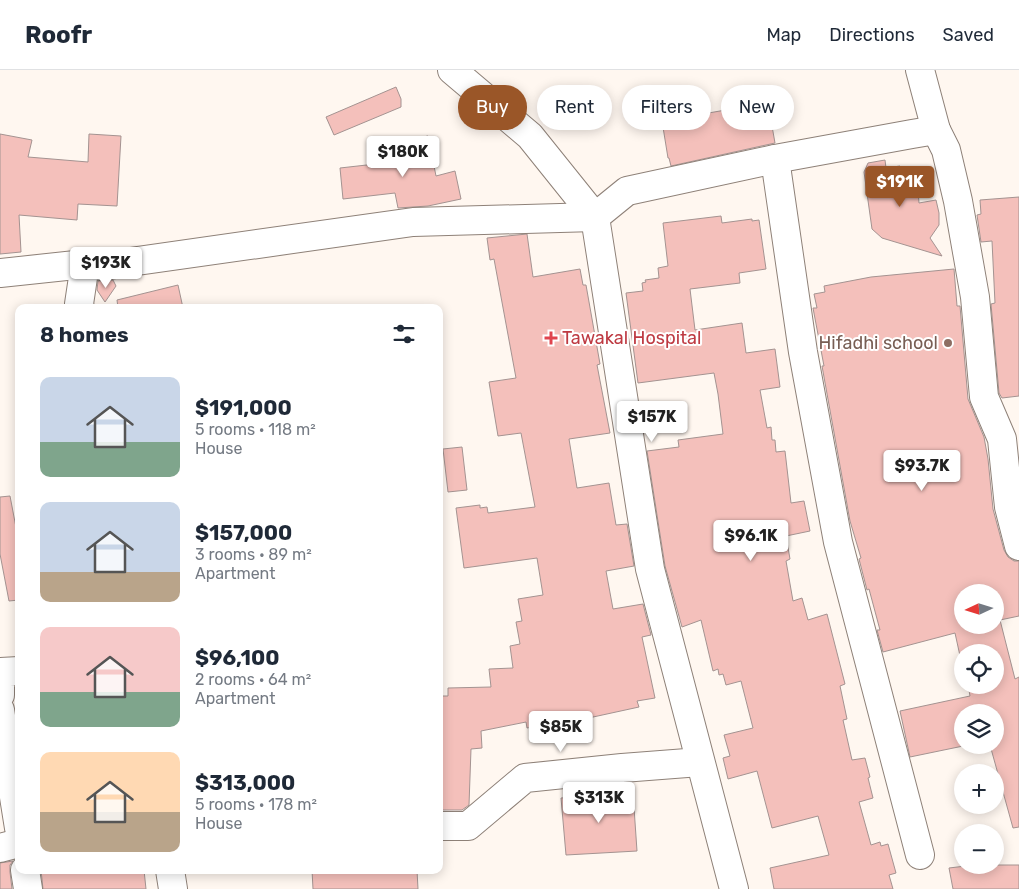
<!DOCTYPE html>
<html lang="en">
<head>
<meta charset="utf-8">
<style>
  body { margin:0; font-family:Rubik,sans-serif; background:#f6f6f7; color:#1f2937; height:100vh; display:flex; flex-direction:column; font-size:19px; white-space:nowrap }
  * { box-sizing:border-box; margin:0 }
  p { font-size:16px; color:#747a83 }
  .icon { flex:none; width:28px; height:28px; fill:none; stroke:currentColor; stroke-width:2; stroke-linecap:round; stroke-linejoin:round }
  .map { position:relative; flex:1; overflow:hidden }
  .sheet { position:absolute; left:15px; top:234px; width:428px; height:570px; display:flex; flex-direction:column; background:#fff; border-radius:10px; box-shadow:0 2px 12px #0003 }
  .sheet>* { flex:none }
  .top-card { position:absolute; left:458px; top:15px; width:475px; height:45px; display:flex; gap:10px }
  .needle { width:32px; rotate:266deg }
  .fabs { position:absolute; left:954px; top:514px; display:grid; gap:10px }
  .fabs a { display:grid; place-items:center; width:50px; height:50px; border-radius:50%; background:#fff; box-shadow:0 2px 12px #0003; font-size:25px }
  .price { position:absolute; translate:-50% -42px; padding:0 11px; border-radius:5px; background:#fff; color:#222; font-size:16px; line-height:32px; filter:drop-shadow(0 1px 2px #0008) }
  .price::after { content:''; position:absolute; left:50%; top:30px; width:15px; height:11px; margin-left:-8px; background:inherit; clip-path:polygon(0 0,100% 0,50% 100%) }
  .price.current { background:#9a5628; color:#fff }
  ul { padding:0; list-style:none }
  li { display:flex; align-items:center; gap:15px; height:125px; padding:0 25px }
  li span { display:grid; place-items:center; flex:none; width:140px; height:100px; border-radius:10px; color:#555 }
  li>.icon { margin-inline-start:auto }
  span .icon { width:60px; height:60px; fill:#fffc; stroke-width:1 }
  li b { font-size:21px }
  h2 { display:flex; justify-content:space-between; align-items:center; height:60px; padding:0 25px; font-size:21px }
  .tag { padding:0 18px; border-radius:22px; background:#fff; box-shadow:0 2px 12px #0003; font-size:18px; line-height:45px }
  .tag.current { background:#9a5628; color:#fff }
  header { display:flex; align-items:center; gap:30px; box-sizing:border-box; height:70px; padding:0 25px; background:#fff; border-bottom:1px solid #e0e1e3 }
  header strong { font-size:24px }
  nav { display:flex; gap:28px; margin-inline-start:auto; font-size:18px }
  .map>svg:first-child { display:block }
  .building { fill:#f4c0bb; stroke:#a49391; fill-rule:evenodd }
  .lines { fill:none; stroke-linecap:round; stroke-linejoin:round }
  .minor-casing { stroke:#8e8178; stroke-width:30 }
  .minor { stroke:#fff; stroke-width:28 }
  .health-dot { fill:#e0444e; stroke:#fff; stroke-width:2 }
  .education-dot { fill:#8d6e63; stroke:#fff; stroke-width:2 }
  .labels { text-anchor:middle; stroke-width:4; stroke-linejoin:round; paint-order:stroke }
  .health-label { font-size:18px; fill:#be3a42; stroke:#fff; text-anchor:start }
  .education-label { font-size:18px; fill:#785e54; stroke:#fff; text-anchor:end }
</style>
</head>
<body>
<header>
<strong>Roofr</strong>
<nav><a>Map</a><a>Directions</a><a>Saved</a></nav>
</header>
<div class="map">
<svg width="1019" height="819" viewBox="0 0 1019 819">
  <rect width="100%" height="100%" fill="#fff7f0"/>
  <g class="building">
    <polygon points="396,17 401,29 401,37 334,65 326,47"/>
    <polygon points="767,28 775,73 671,96 669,88 668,88 662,51 749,36 748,29"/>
    <polygon points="0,64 32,70 28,87 88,92 89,64 121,66 117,136 78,134 77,150 19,145 21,182 0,184"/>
    <polygon points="428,66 436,106 455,101 461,129 428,136 398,138 395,123 343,129 340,98 402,91 398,72"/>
    <polygon points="885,90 886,98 900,96 902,111 917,108 919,133 936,130 939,143 939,155 930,168 942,186 882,168 872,159 864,102 868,93"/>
    <polygon points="1019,127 1019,326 1002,328 999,323 991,234 995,233 992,171 981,172 977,145 981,144 980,130"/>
    <polygon points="721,146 722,153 752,149 752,151 759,150 766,199 739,203 740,213 690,219 695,260 742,253 746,283 775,279 780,317 760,320 767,358 771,357 772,370 775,370 776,382 785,381 791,433 804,431 810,461 786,466 790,489 786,491 793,531 802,528 808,550 827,544 845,614 840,616 847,649 843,650 852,690 865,688 870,707 868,708 873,728 859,732 871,775 880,772 881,776 888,774 896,803 889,805 893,819 774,819 770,798 829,785 818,746 772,758 757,701 728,709 723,688 730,686 724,665 753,658 741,611 726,615 723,604 719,605 718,599 713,601 701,550 682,557 665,496 647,381 679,377 678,370 723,364 718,324 714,303 638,313 626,223 643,221 642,213 646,212 645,210 659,208 658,198 668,196 663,153"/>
    <polygon points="527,164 533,207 580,199 583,215 586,215 600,294 597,295 610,363 569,369 577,418 609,413 616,455 627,454 634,496 606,501 613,539 643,534 651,565 642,567 655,628 637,631 639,637 584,649 583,647 527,658 526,652 481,661 482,678 471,679 469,735 462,740 439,740 439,626 448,626 448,618 491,617 489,599 513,598 510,576 520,574 516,552 522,551 518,529 543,525 537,488 464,498 456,438 480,435 480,438 487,437 488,443 535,437 521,363 498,366 489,312 516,308 494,189 490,190 487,168"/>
    <path d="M 954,199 L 957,236 L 960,236 L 968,329 L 984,367 L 988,389 L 993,439 L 1004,480 L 1008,487 L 1014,491 L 1019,491 L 1019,546 L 1000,550 L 1015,609 L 1019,607 L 1019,757 L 1013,758 L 990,675 L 995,675 L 995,642 L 962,642 L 962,675 L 968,675 L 910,687 L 900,641 L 970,626 L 968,615 L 995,615 L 995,582 L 962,582 L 962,595 L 955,563 L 883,582 L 877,560 L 880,560 L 869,519 L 867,520 L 859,489 L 861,488 L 850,451 L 822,296 L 824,296 L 813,238 L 817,238 L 814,224 L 825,222 L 824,216 L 871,207 ZM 962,522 L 995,522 L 995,555 L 962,555 Z"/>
    <polygon points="113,210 116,216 105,232 97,220 98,211"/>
    <polygon points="178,215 183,238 118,238 117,230"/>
    <polygon points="462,377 467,420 448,422 443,379"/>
    <polygon points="10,426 19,473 19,530 9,531 0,484 0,427"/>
    <polygon points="633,723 637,781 566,785 561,728"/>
    <polygon points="13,791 10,795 10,802 12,819 0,819 0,793"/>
    <polygon points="974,795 1019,795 1019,819 953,819 949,798"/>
    <polygon points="41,800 144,800 146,819 43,819"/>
    <polygon points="312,800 417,800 418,819 313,819"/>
  </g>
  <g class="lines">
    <defs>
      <g id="minor">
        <polyline points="452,0 530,66 595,147 650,499 734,819"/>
        <polyline points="920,0 936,60 946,80 958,131 975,227 984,327 1002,369 1009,437 1019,476"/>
        <polyline points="775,89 803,282 838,472 920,785"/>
        <polyline points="0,203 85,194 102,196 413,152 595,147 627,121 775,89 912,64 936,60"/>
        <polyline points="80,238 79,234 85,194"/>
        <polyline points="0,625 0,602 19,601"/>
        <polyline points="0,640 19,758"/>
        <polyline points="439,756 468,756 525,708 622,698 700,692"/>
        <polyline points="0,778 19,773"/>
        <polyline points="25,800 28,819"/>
        <polyline points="170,800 173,819"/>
      </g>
    </defs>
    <use href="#minor" class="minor-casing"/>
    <use href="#minor" class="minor"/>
  </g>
  <path class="health-dot" d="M548.5 260.5h5v5h5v5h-5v5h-5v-5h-5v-5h5z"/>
  <circle class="education-dot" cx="948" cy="273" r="5"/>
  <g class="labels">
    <g class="health-label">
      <text x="562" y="274">Tawakal Hospital</text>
    </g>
    <g class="education-label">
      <text x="938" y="279">Hifadhi school</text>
    </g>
  </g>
</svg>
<div class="fabs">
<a><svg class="needle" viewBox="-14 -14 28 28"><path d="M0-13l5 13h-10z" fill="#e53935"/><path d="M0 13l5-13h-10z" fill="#747a83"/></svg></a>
<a><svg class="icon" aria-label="locate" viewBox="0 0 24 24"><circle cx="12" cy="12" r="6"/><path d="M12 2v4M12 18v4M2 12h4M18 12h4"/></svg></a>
<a><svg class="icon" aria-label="layers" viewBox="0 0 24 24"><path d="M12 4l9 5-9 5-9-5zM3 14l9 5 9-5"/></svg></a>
<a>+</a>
<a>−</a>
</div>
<b class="price" style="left:403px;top:108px">$180K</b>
<b class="price current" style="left:900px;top:138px">$191K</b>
<b class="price" style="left:106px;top:219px">$193K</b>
<b class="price" style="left:652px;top:373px">$157K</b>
<b class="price" style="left:922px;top:422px">$93.7K</b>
<b class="price" style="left:751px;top:492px">$96.1K</b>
<b class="price" style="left:561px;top:683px">$85K</b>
<b class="price" style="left:599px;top:754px">$313K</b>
<div class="top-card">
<a class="tag current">Buy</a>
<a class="tag">Rent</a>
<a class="tag">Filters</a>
<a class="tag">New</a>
</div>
<section class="sheet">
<h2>8 homes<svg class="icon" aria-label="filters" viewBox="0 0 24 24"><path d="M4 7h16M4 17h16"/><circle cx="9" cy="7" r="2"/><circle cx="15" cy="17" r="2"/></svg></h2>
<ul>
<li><span style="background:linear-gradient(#c9d6e8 65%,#7fa58c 0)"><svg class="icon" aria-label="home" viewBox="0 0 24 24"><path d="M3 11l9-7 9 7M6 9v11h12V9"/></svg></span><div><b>$191,000</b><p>5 rooms · 118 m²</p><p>House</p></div></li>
<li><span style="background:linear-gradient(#c9d6e8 70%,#b9a48a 0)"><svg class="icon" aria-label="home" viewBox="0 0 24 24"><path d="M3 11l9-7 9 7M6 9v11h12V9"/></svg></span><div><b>$157,000</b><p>3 rooms · 89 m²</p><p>Apartment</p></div></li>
<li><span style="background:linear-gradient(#f6c9c9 65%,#7fa58c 0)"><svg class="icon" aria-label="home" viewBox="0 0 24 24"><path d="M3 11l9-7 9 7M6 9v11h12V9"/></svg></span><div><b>$96,100</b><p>2 rooms · 64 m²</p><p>Apartment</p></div></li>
<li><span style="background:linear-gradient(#ffd9b3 60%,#b9a48a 0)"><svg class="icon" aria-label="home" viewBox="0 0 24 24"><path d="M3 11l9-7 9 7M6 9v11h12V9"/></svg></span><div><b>$313,000</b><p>5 rooms · 178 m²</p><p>House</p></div></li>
</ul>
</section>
</div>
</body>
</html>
